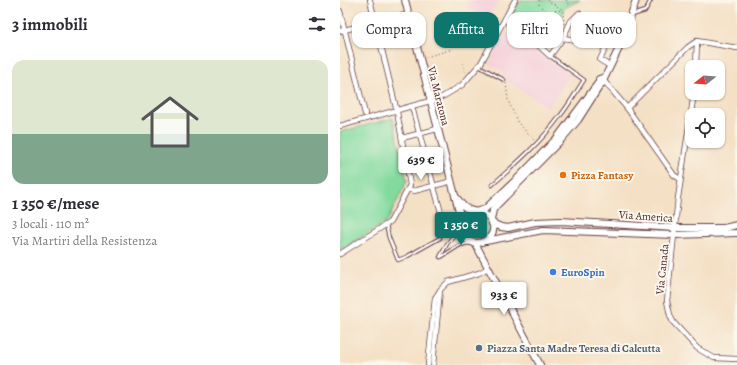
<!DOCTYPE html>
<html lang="it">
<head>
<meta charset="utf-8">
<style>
  body { margin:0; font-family:Alegreya,serif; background:#f7f7f7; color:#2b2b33; height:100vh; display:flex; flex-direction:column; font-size:15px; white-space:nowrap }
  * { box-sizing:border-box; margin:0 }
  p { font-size:13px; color:#7c7c81 }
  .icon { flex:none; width:22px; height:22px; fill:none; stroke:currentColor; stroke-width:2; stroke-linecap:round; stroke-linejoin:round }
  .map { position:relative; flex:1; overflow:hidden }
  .drawer { display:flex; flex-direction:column; background:#fff; width:340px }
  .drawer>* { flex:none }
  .guide { position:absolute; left:12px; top:12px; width:325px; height:36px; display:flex; gap:8px }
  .needle { width:26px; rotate:253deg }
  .tools { position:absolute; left:345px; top:60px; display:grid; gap:8px }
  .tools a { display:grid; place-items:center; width:40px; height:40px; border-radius:8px; background:#fff; box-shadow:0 1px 3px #0004; font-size:20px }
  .price { position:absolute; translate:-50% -34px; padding:0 9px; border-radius:4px; background:#fff; color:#222; font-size:13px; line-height:26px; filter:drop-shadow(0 1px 2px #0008) }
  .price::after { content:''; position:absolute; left:50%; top:24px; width:12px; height:9px; margin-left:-6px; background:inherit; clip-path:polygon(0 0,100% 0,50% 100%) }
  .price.on { background:#0f766e; color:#fff }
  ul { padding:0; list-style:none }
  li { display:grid; align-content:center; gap:8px; height:212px; padding:0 12px }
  li span { display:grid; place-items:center; height:124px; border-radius:12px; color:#555 }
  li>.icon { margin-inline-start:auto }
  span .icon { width:72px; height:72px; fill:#fffc; stroke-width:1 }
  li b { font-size:17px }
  h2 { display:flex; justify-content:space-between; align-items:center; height:48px; padding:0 12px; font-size:17px }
  .chip { padding:0 14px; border-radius:12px; background:#fff; box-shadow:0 1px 3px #0004; font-size:14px; line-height:36px }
  .chip.on { background:#0f766e; color:#fff }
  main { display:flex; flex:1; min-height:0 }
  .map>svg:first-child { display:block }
  .built { fill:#f5cfd9 }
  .green { fill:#82da9e; stroke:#667c64 }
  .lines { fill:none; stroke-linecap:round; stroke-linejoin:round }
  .lane-casing { stroke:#643c42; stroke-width:4.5 }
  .street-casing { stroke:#643c42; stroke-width:6 }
  .secondary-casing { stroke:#643c42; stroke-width:8 }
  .path { stroke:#643c42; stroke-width:1; stroke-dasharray:1 3; stroke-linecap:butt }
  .lane { stroke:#fff; stroke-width:2.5 }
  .street { stroke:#fff; stroke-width:4.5 }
  .secondary { stroke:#fff; stroke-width:6 }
  .food-dot { fill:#e8710a; stroke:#fbf7ec; stroke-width:1.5 }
  .shop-dot { fill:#3f7fe0; stroke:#fbf7ec; stroke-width:1.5 }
  .service-dot { fill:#5c6f8a; stroke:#fbf7ec; stroke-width:1.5 }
  .labels { text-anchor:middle; stroke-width:4; stroke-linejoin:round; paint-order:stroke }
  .street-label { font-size:11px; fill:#4a1f2b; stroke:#fbf7ec }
  .food-label { font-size:11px; font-weight:bold; fill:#c56008; stroke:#fbf7ec; text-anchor:start }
  .shop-label { font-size:11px; font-weight:bold; fill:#366cbe; stroke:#fbf7ec; text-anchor:start }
  .service-label { font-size:11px; font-weight:bold; fill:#4e5e75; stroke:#fbf7ec; text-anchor:start }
</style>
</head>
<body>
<main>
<section class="drawer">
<h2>3 immobili<svg class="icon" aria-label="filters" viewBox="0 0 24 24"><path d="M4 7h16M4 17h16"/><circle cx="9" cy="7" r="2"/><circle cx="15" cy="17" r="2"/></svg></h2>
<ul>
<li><span style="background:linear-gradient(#dfe7d0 60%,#7fa58c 0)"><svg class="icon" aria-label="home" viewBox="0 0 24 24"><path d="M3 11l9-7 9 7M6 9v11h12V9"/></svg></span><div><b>1 350 €/mese</b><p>3 locali · 110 m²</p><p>Via Martiri della Resistenza</p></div></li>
</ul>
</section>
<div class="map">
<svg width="397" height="365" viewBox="0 0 397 365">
  <rect width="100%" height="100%" fill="#fbf7ec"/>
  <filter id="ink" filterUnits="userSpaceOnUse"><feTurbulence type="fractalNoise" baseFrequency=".025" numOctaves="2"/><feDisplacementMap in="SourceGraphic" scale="8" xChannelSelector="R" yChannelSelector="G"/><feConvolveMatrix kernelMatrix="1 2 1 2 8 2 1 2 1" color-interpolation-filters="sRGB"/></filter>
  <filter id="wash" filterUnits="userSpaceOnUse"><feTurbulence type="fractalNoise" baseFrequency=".012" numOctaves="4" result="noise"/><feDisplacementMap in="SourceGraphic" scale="16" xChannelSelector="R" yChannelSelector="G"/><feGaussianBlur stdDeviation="0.9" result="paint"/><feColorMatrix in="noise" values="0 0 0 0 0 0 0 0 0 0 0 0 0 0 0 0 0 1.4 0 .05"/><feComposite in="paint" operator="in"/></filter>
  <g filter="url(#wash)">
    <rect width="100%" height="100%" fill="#f4e0c5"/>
    <g class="built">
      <polygon points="130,0 160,0 146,20 126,6"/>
      <polygon points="166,32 231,74 208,108 167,81 160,70 148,64"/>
    </g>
    <g class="green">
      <polygon points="181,0 240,0 224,8 219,28 209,44 199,41 172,16"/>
      <polygon points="53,118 67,181 47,222 0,250 0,132"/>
      <circle cx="137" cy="228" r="12"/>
    </g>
  </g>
  <g filter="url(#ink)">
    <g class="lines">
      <defs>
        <g id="lane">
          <polyline points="292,15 305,11 311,0"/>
          <polyline points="139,66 164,80"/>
          <path d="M 152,185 C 176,164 201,142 220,116 C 229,105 236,92 244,80 L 210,56"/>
          <polyline points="46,225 49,238 58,260 66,257 100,238"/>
          <polyline points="100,257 107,244 120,227"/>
          <polyline points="101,257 120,245 130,243"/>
        </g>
        <g id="street">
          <polyline points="0,11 25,114"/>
          <polyline points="165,19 197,44 210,56 223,38 231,21 239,13"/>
          <polyline points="0,31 69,14"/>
          <polyline points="223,38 249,42 266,47 260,60 270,66"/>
          <polyline points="356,67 357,41 397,48"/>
          <polyline points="264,81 287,108 334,175 340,179"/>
          <polyline points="354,93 338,198 327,301 330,315 333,322 357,348 374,358 397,359"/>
          <polyline points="72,107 105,227"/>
          <polyline points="287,108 348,47 357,41"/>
          <polyline points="0,126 90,101 104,96 122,85 141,63 175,0"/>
          <polyline points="62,138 97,129"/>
          <polyline points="67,165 104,153"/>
          <polyline points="68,189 74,191 112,181"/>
          <polyline points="0,254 50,222 70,185 57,112 30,0"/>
          <polyline points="88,365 95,298 99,292"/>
          <polyline points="93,365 100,290 108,282 139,273 148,268"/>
        </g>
        <g id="secondary">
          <polyline points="65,0 122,223"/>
          <path d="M 116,197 C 119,200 122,206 126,208 C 134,214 145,210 151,220 C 163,242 124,254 122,229 C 121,224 123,219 127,215 C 132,211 139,212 145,209 L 178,178 L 217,138 L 259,82 L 259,79 L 262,78 L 264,79"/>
          <polyline points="151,220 153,210 156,206 220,141 238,120 261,84 264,82 264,79 283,40 296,0"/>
          <polyline points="152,223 161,227 168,228 195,222 221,221 335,228 384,228 397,225"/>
          <polyline points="146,241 203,230 334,235 397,233"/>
          <polyline points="135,243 200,365"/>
        </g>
      </defs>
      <use href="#lane" class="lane-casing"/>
      <use href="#street" class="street-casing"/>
      <use href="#secondary" class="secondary-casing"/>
      <g class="path">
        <polyline points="199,0 199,5 206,12 222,10"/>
        <polyline points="207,0 223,10 224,24"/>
        <polyline points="226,0 230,5"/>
        <polyline points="86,57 113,49"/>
        <polyline points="123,63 125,73"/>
        <polyline points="166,83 168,100 178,123 195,141"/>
      </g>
      <use href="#lane" class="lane"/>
      <use href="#street" class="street"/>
      <use href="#secondary" class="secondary"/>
    </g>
  </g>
  <circle class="food-dot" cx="223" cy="175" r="4"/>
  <circle class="shop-dot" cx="213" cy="272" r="4"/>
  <circle class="service-dot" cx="139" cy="348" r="4"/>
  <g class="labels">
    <g class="street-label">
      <text transform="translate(99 96) rotate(76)" y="4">Via Maratona</text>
      <text transform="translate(306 216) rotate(4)" y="4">Via America</text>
      <text transform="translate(322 269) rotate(-84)" y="4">Via Canada</text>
    </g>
    <g class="food-label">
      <text x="231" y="179">Pizza Fantasy</text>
    </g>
    <g class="shop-label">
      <text x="221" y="276">EuroSpin</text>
    </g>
    <g class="service-label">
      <text x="147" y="352">Piazza Santa Madre Teresa di Calcutta</text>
    </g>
  </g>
</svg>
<div class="tools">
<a><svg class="needle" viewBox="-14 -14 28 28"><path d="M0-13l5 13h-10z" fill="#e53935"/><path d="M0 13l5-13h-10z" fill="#7c7c81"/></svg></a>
<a><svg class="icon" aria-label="locate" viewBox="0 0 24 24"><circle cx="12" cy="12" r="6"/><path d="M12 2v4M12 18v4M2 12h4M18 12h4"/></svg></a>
</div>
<b class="price" style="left:81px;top:181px">639 €</b>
<b class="price on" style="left:121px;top:246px">1 350 €</b>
<b class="price" style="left:164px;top:316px">933 €</b>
<div class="guide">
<a class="chip">Compra</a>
<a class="chip on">Affitta</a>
<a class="chip">Filtri</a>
<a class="chip">Nuovo</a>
</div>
</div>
</main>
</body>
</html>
